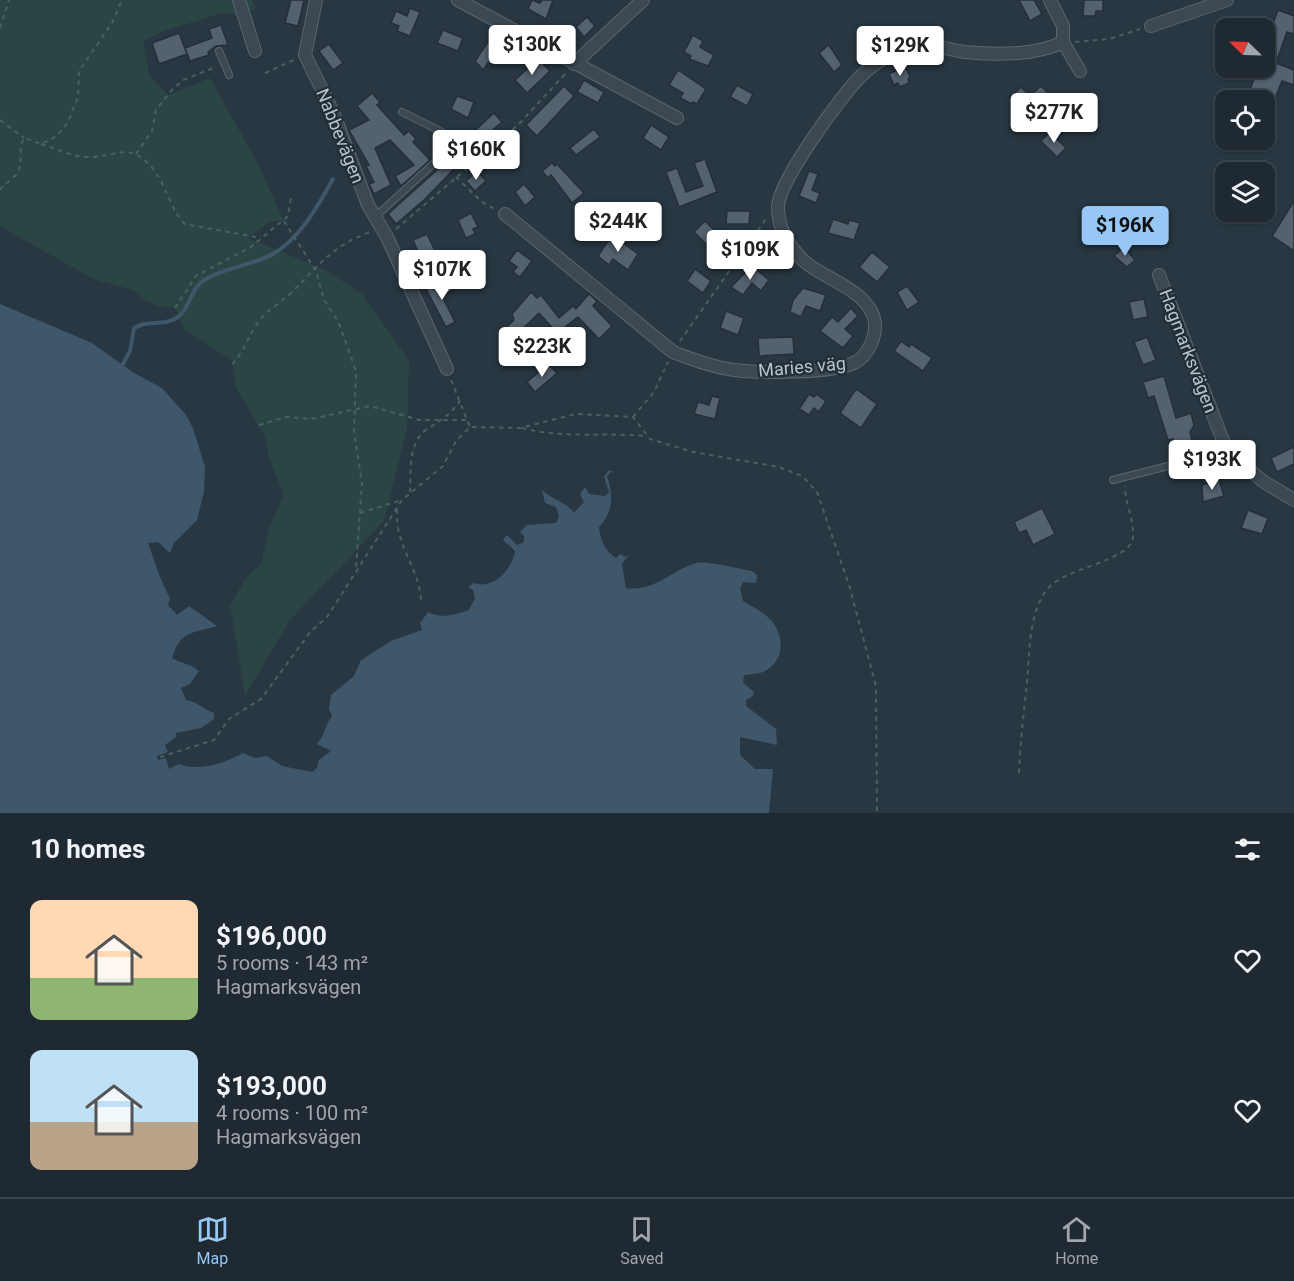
<!DOCTYPE html>
<html lang="en">
<head>
<meta charset="utf-8">
<style>
  body { margin:0; font-family:Roboto,sans-serif; background:#26313a; color:#f1f3f6; height:100vh; display:flex; flex-direction:column; font-size:22px; white-space:nowrap }
  * { box-sizing:border-box; margin:0 }
  p { font-size:20px; color:#a1a6ac }
  .icon { flex:none; width:33px; height:33px; fill:none; stroke:currentColor; stroke-width:2; stroke-linecap:round; stroke-linejoin:round }
  .map { position:relative; height:813px; overflow:hidden }
  .details { display:flex; flex-direction:column; background:#1e2932; flex:1 }
  .details>* { flex:none }
  .needle { width:39px; rotate:293deg }
  .controls { position:absolute; left:1215px; top:18px; display:grid; gap:12px }
  .controls a { display:grid; place-items:center; width:60px; height:60px; border-radius:12px; background:#1e2932; box-shadow:0 2px 4px #0004,0 0 0 2px #3c454d; font-size:30px }
  .price { position:absolute; translate:-50% -51px; padding:0 14px; border-radius:6px; background:#fff; color:#222; font-size:20px; line-height:39px; filter:drop-shadow(0 2px 3px #0008) }
  .price::after { content:''; position:absolute; left:50%; top:36px; width:18px; height:14px; margin-left:-9px; background:inherit; clip-path:polygon(0 0,100% 0,50% 100%) }
  .price.on { background:#96c7f5; color:#111 }
  ul { padding:0; list-style:none }
  li { display:flex; align-items:center; gap:18px; height:150px; padding:0 30px }
  li span { display:grid; place-items:center; flex:none; width:168px; height:120px; border-radius:12px; color:#555 }
  li>.icon { margin-inline-start:auto }
  span .icon { width:72px; height:72px; fill:#fffc; stroke-width:1 }
  li b { font-size:26px }
  h2 { display:flex; justify-content:space-between; align-items:center; height:72px; padding:0 30px; font-size:26px }
  .menu { display:flex; justify-content:space-around; align-items:center; height:84px; border-top:2px solid #3c454d; background:#1e2932; font-size:16px; color:#a1a6ac }
  .menu a { display:grid; justify-items:center; gap:3px }
  .menu .on { color:#96c7f5 }
  .map>svg:first-child { display:block }
  .green { fill:#2b4544 }
  .water { fill:#3f576b }
  .lines { fill:none; stroke-linecap:round; stroke-linejoin:round }
  .stream { stroke:#3f576b; stroke-width:4 }
  .building { fill:#54626f; stroke:#232f39; stroke-width:1.5 }
  .service-casing { stroke:#5b666f; stroke-width:8 }
  .minor-casing { stroke:#5b666f; stroke-width:14 }
  .path { stroke:#4a6161; stroke-width:2; stroke-dasharray:4.5 4.5; stroke-linecap:butt }
  .service { stroke:#3c4852; stroke-width:6 }
  .minor { stroke:#3c4852; stroke-width:12 }
  .labels { text-anchor:middle; stroke-width:4.5; stroke-linejoin:round; paint-order:stroke }
  .street-label { font-size:18px; fill:#bac3cc; stroke:#212d37 }
</style>
</head>
<body>
<div class="map">
<svg width="1294" height="813" viewBox="0 0 1294 813">
  <rect width="100%" height="100%" fill="#283742"/>
  <polygon class="green" points="0,0 252,0 256,8 237,15 222,13 161,32 143,42 150,76 168,95 210,78 256,160 284,221 271,221 248,238 326,270 362,294 409,360 407,429 384,521 290,620 245,696 230,606 245,579 261,564 268,530 282,499 283,492 270,461 265,437 236,388 232,361 184,329 175,308 158,306 145,300 132,290 93,279 0,226"/>
  <path class="water" d="M 0,304 L 92,343 L 134,373 L 162,388 L 186,415 L 193,428 L 205,467 L 204,491 L 197,520 L 174,543 L 170,553 L 158,542 L 148,543 C 155,562 160,580 170,598 L 168,605 L 177,615 L 189,606 L 217,626 C 193,633 180,631 172,658 C 180,663 189,663 199,671 L 190,684 L 181,688 L 186,700 C 200,703 203,709 214,713 L 214,719 L 201,728 L 176,733 L 176,737 L 165,745 L 168,752 L 157,756 L 158,760 L 166,758 L 169,769 L 179,764 C 200,772 225,763 243,753 L 255,758 L 267,756 L 282,766 L 312,772 L 317,768 L 319,760 L 331,751 L 317,744 C 325,735 325,725 332,716 L 329,709 L 331,695 L 354,676 L 361,660 L 391,641 L 422,630 L 420,623 L 428,612 C 443,619 454,615 469,610 L 475,598 L 473,590 L 468,587 L 474,583 C 494,590 512,569 515,551 L 503,540 L 507,535 L 517,545 L 524,542 L 524,536 L 520,532 L 527,525 L 556,523 L 559,516 L 556,507 L 545,503 L 542,490 C 553,500 565,501 574,513 L 584,502 L 580,494 L 585,487 L 589,494 L 605,496 L 609,492 L 604,477 L 609,470 L 616,473 L 611,472 L 607,476 C 613,493 614,512 599,527 C 600,540 605,551 616,558 L 620,554 L 626,557 L 630,554 L 622,564 L 626,588 C 655,592 670,571 696,563 C 706,560 740,569 752,571 L 757,575 L 756,583 L 743,582 L 740,589 L 743,601 C 753,607 763,612 771,620 C 785,636 785,662 763,672 C 758,674 750,674 744,675 L 743,683 L 754,692 L 753,696 L 746,700 L 746,706 L 776,729 L 777,745 L 740,737 L 740,755 L 755,769 L 773,769 L 769,813 L 0,813 Z"/>
  <g class="lines">
    <path class="stream" d="M 123,364 L 130,351 L 134,328 C 148,319 164,327 178,317 C 190,309 190,289 204,280 C 223,268 248,266 269,256 C 298,242 318,206 333,179"/>
  </g>
  <g class="building">
    <polygon points="291,0 304,0 298,26 285,23"/>
    <polygon points="532,0 540,3 542,0 553,0 546,19 528,9"/>
    <polygon points="1019,0 1034,0 1042,14 1030,21"/>
    <polygon points="1084,0 1103,0 1103,11 1096,11 1095,16 1083,16"/>
    <polygon points="410,8 420,12 410,36 397,31 399,26 391,23 396,11 407,16"/>
    <polygon points="1278,10 1294,16 1294,34 1287,32 1276,63 1294,70 1294,85 1282,81 1265,124 1264,100 1246,100 1258,68 1264,68 1264,48"/>
    <polygon points="587,17 595,26 584,37 576,27"/>
    <polygon points="221,25 228,45 216,46 208,52 209,55 190,61 185,48 212,38 209,29"/>
    <polygon points="443,30 463,38 458,51 437,43"/>
    <polygon points="179,33 187,54 159,64 152,43"/>
    <polygon points="693,35 703,41 700,47 714,55 708,66 689,59 691,56 684,52"/>
    <polygon points="490,39 507,53 497,66 488,63 483,70 475,61"/>
    <polygon points="329,44 343,63 333,70 319,51"/>
    <polygon points="829,45 842,65 834,72 819,53"/>
    <polygon points="538,59 550,71 527,93 515,80"/>
    <polygon points="905,66 910,77 908,79 909,83 900,87 898,83 894,85 889,74"/>
    <polygon points="678,70 706,89 697,104 693,102 692,104 680,98 683,93 669,85"/>
    <polygon points="584,80 604,92 598,103 577,92"/>
    <polygon points="737,85 753,94 747,106 730,97"/>
    <polygon points="564,86 574,96 537,136 526,125"/>
    <polygon points="1041,86 1052,97 1026,122 1016,111 1019,107 1010,98 1021,87 1030,96"/>
    <polygon points="372,93 380,102 377,105 404,135 409,131 416,139 413,142 430,160 401,186 395,176 414,165 390,140 375,148 391,185 374,194 369,184 374,182 366,166 369,165 349,130 369,120 357,106"/>
    <polygon points="457,96 474,102 468,118 451,109"/>
    <polygon points="494,113 502,122 476,144 469,136"/>
    <polygon points="651,125 669,137 661,150 643,138"/>
    <polygon points="594,129 600,137 576,155 570,148"/>
    <polygon points="1050,132 1066,148 1057,157 1041,141"/>
    <polygon points="705,159 717,192 679,207 666,172 677,168 686,192 703,186 694,163"/>
    <polygon points="447,161 455,168 424,200 396,224 388,214"/>
    <polygon points="552,163 555,166 557,164 584,193 572,203 551,175 548,178 542,171"/>
    <polygon points="477,171 486,181 475,191 466,181"/>
    <polygon points="809,171 818,174 812,190 820,193 816,203 799,196"/>
    <polygon points="524,184 535,197 525,206 515,192"/>
    <polygon points="1294,201 1294,251 1272,236"/>
    <polygon points="597,209 605,220 588,232 580,220"/>
    <polygon points="727,211 750,211 749,224 726,224"/>
    <polygon points="471,213 478,227 473,229 475,234 466,238 458,220"/>
    <polygon points="833,219 848,224 849,220 860,223 854,240 828,233"/>
    <polygon points="705,221 726,242 715,253 694,232"/>
    <polygon points="427,234 437,255 422,261 413,240"/>
    <polygon points="612,235 638,254 628,270 613,259 609,265 598,256"/>
    <polygon points="1124,247 1135,260 1127,267 1114,256"/>
    <polygon points="517,250 532,261 520,277 513,272 517,267 509,261"/>
    <polygon points="872,252 890,267 877,282 859,267"/>
    <polygon points="752,266 769,280 761,291 752,283 743,295 731,287"/>
    <polygon points="695,269 711,281 703,293 687,281"/>
    <polygon points="448,279 453,290 442,296 455,322 446,327 426,289"/>
    <polygon points="907,286 919,302 907,310 897,292"/>
    <polygon points="803,288 826,295 820,311 806,306 801,317 790,312 793,300"/>
    <polygon points="531,292 537,298 541,295 559,318 573,306 576,309 589,294 597,301 593,306 612,326 599,339 578,317 557,333 539,313 507,344 498,334 514,320 512,314"/>
    <polygon points="1144,299 1148,317 1133,320 1129,302"/>
    <polygon points="851,308 858,316 845,329 853,336 843,348 820,331 832,317 838,322"/>
    <polygon points="726,311 744,318 738,335 720,328"/>
    <polygon points="793,337 794,354 759,356 758,338"/>
    <polygon points="1147,337 1156,360 1143,365 1134,342"/>
    <polygon points="901,341 909,347 911,344 932,358 923,371 894,351"/>
    <polygon points="548,364 557,373 535,392 527,382"/>
    <polygon points="1164,376 1176,418 1191,413 1194,425 1190,432 1193,444 1175,448 1173,439 1168,440 1154,396 1148,398 1143,382"/>
    <polygon points="856,389 877,404 861,428 840,413"/>
    <polygon points="809,394 814,397 816,394 826,401 819,412 814,408 809,415 799,409"/>
    <polygon points="712,396 720,398 715,419 694,414 698,402 709,405"/>
    <polygon points="1294,447 1294,464 1277,472 1271,458"/>
    <polygon points="1219,480 1224,496 1203,502 1202,485"/>
    <polygon points="1042,508 1055,534 1033,545 1026,530 1019,533 1014,522"/>
    <polygon points="1248,510 1268,518 1262,534 1241,528"/>
  </g>
  <g class="lines">
    <defs>
      <g id="service">
        <polyline points="219,51 229,75"/>
        <polyline points="375,217 443,155 445,142 442,132 402,112"/>
        <polyline points="1113,480 1227,451"/>
      </g>
      <g id="minor">
        <polyline points="239,0 255,51"/>
        <polyline points="316,0 305,55 333,112 368,205 387,237 447,369"/>
        <polyline points="458,0 677,118"/>
        <polyline points="1050,0 1063,26 1063,42 1080,71"/>
        <polyline points="1151,26 1227,0"/>
        <polyline points="574,64 643,0"/>
        <path d="M 505,214 L 673,352 C 693,360 713,367 734,370 C 759,373 834,374 856,362 C 868,355 876,337 875,323 C 871,291 826,280 805,262 C 789,247 778,229 778,207 C 778,182 841,96 860,77 C 874,63 895,50 915,46 C 931,43 949,50 965,52 C 995,55 1035,56 1063,42"/>
        <polyline points="1159,275 1227,451 1264,482 1294,500"/>
      </g>
    </defs>
    <use href="#service" class="service-casing"/>
    <use href="#minor" class="minor-casing"/>
    <g class="path">
      <polyline points="0,28 9,0"/>
      <polyline points="1075,42 1109,39 1140,29"/>
      <polyline points="265,73 294,60"/>
      <polyline points="0,120 24,138"/>
      <path d="M 41,144 C 56,148 69,156 85,157 C 114,159 129,139 153,169 C 167,186 169,208 185,224 L 261,238"/>
      <polyline points="136,154 152,131 156,110 171,91 183,80 216,67"/>
      <polyline points="456,177 482,202 495,209"/>
      <path d="M 0,190 C 5,183 14,179 18,172 C 23,161 18,150 24,138 L 41,144 L 57,136 L 68,122 L 78,97 L 79,71 L 112,23 L 122,0"/>
      <polyline points="284,221 316,271 324,300 338,321 356,371 354,432 362,483 356,568"/>
      <polyline points="396,229 519,124 566,73"/>
      <polyline points="175,308 196,276 251,247 288,216 291,198"/>
      <polyline points="680,341 768,216"/>
      <path d="M 232,364 C 245,351 249,334 259,321 C 267,310 281,303 291,293 C 320,265 330,247 370,232"/>
      <polyline points="451,380 470,427"/>
      <polyline points="633,417 654,392 668,362"/>
      <polyline points="259,425 286,417 311,419 370,406 419,420 467,420"/>
      <path d="M 522,428 C 563,439 603,432 645,436"/>
      <path d="M 410,492 C 411,471 408,442 427,429 C 441,420 450,415 460,401"/>
      <path d="M 397,509 C 395,548 419,566 421,600"/>
      <polyline points="360,513 402,500"/>
      <polyline points="160,757 214,740 229,719 261,699 311,631 327,617 402,500 443,466 456,441 470,427 520,428 576,414 633,417 650,439 693,452 779,467 802,476 817,492 849,585 876,686 877,813"/>
      <path d="M 1019,773 C 1020,742 1024,712 1027,682 C 1030,653 1028,618 1045,592 C 1062,566 1132,563 1133,536 C 1134,520 1125,503 1125,486"/>
    </g>
    <use href="#service" class="service"/>
    <use href="#minor" class="minor"/>
  </g>
  <g class="labels">
    <g class="street-label">
      <text transform="translate(340 136) rotate(68)" y="6">Nabbevägen</text>
      <text transform="translate(1188 351) rotate(69)" y="6">Hagmarksvägen</text>
      <text transform="translate(802 367) rotate(-5)" y="6">Maries väg</text>
    </g>
  </g>
</svg>
<div class="controls">
<a><svg class="needle" viewBox="-14 -14 28 28"><path d="M0-13l5 13h-10z" fill="#e53935"/><path d="M0 13l5-13h-10z" fill="#a1a6ac"/></svg></a>
<a><svg class="icon" aria-label="locate" viewBox="0 0 24 24"><circle cx="12" cy="12" r="6"/><path d="M12 2v4M12 18v4M2 12h4M18 12h4"/></svg></a>
<a><svg class="icon" aria-label="layers" viewBox="0 0 24 24"><path d="M12 4l9 5-9 5-9-5zM3 14l9 5 9-5"/></svg></a>
</div>
<b class="price" style="left:532px;top:76px">$130K</b>
<b class="price" style="left:900px;top:77px">$129K</b>
<b class="price" style="left:1054px;top:144px">$277K</b>
<b class="price" style="left:476px;top:181px">$160K</b>
<b class="price" style="left:618px;top:253px">$244K</b>
<b class="price on" style="left:1125px;top:257px">$196K</b>
<b class="price" style="left:750px;top:281px">$109K</b>
<b class="price" style="left:442px;top:301px">$107K</b>
<b class="price" style="left:542px;top:378px">$223K</b>
<b class="price" style="left:1212px;top:491px">$193K</b>
</div>
<section class="details">
<h2>10 homes<svg class="icon" aria-label="filters" viewBox="0 0 24 24"><path d="M4 7h16M4 17h16"/><circle cx="9" cy="7" r="2"/><circle cx="15" cy="17" r="2"/></svg></h2>
<ul>
<li><span style="background:linear-gradient(#ffd9b3 65%,#8fb573 0)"><svg class="icon" aria-label="home" viewBox="0 0 24 24"><path d="M3 11l9-7 9 7M6 9v11h12V9"/></svg></span><div><b>$196,000</b><p>5 rooms · 143 m²</p><p>Hagmarksvägen</p></div><svg class="icon" aria-label="heart" viewBox="0 0 24 24"><path d="M12 20l-8-8c-3-5 5-10 8-4 3-6 11-1 8 4z"/></svg></li>
<li><span style="background:linear-gradient(#bfe0f5 60%,#b9a48a 0)"><svg class="icon" aria-label="home" viewBox="0 0 24 24"><path d="M3 11l9-7 9 7M6 9v11h12V9"/></svg></span><div><b>$193,000</b><p>4 rooms · 100 m²</p><p>Hagmarksvägen</p></div><svg class="icon" aria-label="heart" viewBox="0 0 24 24"><path d="M12 20l-8-8c-3-5 5-10 8-4 3-6 11-1 8 4z"/></svg></li>
</ul>
</section>
<nav class="menu">
<a class="on"><svg class="icon" aria-label="map" viewBox="0 0 24 24"><path d="M3 6l6-2 6 2 6-2v14l-6 2-6-2-6 2zM9 4v14M15 6v14"/></svg>Map</a>
<a><svg class="icon" aria-label="saved" viewBox="0 0 24 24"><path d="M7 4h10v16l-5-4-5 4z"/></svg>Saved</a>
<a><svg class="icon" aria-label="home" viewBox="0 0 24 24"><path d="M3 11l9-7 9 7M6 9v11h12V9"/></svg>Home</a>
</nav>
</body>
</html>
